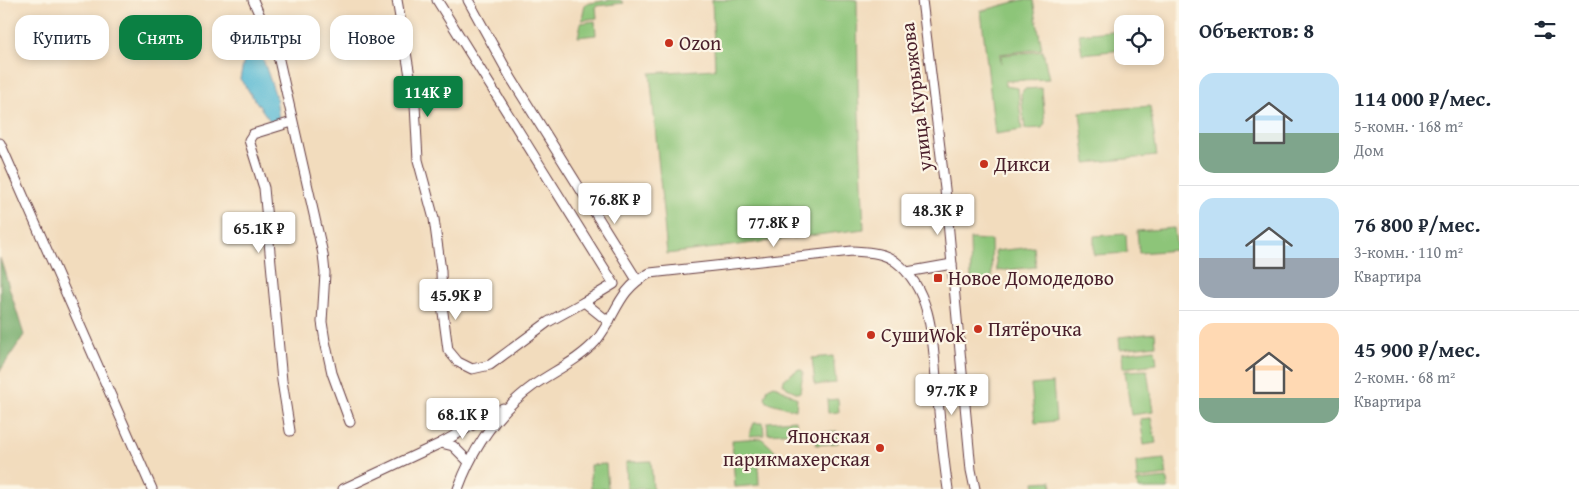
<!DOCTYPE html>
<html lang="ru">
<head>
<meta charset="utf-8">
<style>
  body { margin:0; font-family:"Gentium Book Plus",serif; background:#f6f6f7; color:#1f2937; height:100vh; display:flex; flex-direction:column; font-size:19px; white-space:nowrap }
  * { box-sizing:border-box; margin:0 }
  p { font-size:16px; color:#747a83 }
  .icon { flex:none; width:28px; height:28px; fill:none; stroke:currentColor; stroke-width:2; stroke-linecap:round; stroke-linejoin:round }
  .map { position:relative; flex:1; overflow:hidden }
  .sheet { display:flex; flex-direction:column; background:#fff; width:400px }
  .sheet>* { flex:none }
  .hud { position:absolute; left:15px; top:15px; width:475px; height:45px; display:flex; gap:10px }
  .buttons { position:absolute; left:1114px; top:15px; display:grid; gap:10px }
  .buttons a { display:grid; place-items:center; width:50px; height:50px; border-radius:10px; background:#fff; box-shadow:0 2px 8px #0003; font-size:25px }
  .price { position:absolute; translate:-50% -42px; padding:0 11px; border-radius:5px; background:#fff; color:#222; font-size:16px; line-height:32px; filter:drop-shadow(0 1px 2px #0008) }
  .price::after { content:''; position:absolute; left:50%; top:30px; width:15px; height:11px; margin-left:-8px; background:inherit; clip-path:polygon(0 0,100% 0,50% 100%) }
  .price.on { background:#0b8043; color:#fff }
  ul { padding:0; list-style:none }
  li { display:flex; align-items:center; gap:15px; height:125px; padding:0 20px }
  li+li { border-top:1px solid #e0e1e3 }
  li span { display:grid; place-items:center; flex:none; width:140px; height:100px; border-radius:15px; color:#555 }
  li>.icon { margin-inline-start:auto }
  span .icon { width:60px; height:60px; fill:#fffc; stroke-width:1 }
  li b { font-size:21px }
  h2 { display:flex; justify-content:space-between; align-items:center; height:60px; padding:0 20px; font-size:21px }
  .pill { padding:0 18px; border-radius:15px; background:#fff; box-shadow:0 2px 8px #0003; font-size:18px; line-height:45px }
  .pill.on { background:#0b8043; color:#fff }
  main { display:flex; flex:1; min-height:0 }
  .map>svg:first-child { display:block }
  .green { fill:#8dc579; stroke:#6c7252 }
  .forest { fill:#72aa69; stroke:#5e644a }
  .water { fill:#56b9d4; stroke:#506c80 }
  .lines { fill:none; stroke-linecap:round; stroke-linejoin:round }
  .minor-casing { stroke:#633b41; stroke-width:11 }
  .minor { stroke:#fff; stroke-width:9 }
  .poi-dot { fill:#c8321e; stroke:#fcf5e5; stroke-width:2 }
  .labels { text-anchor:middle; stroke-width:4.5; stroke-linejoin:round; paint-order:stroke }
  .poi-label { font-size:20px; fill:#4a1f2b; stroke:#fcf5e5; text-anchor:start }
  .street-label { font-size:20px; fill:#4a1f2b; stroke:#fcf5e5 }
</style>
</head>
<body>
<main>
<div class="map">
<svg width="1179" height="489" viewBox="0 0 1179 489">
  <rect width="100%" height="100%" fill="#fcf5e5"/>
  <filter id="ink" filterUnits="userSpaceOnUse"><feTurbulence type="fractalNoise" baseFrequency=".02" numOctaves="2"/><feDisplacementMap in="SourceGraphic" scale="10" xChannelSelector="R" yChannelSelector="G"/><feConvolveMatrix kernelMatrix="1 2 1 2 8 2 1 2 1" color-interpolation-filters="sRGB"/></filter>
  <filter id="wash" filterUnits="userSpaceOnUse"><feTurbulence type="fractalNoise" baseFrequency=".0096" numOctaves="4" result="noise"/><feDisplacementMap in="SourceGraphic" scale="20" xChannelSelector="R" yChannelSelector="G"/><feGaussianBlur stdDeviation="1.12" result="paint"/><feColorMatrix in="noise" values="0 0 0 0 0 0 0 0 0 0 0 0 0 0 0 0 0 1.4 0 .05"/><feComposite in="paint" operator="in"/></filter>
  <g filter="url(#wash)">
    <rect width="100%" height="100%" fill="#f2dcbd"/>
    <g class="green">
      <polygon points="608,0 620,0 624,3 596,6 597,18 582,20 585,4"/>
      <polygon points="712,0 857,0 858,89 864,229 667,254 650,73 715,69"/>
      <polygon points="1022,0 1033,0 1042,49 1000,54 1001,63 1001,55 1043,51 1049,79 1005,81 1005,86 1018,88 1022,130 995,134 981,11"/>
      <polygon points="595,21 596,35 578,37 581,23"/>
      <polygon points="1122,30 1122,50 1082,54 1079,34"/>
      <polygon points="1040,88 1042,89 1045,123 1042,128 1025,129 1021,94 1024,89"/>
      <polygon points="1150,106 1157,156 1086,163 1080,112"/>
      <polygon points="1174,228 1177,250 1139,253 1137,231"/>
      <polygon points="1126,234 1127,253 1094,255 1094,236"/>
      <polygon points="970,239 991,240 992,281 971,281"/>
      <polygon points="1034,247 1036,267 997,271 995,251"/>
      <polygon points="1155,333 1156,345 1120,349 1119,337"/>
      <polygon points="1155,349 1157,364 1123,368 1122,353"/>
      <polygon points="833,356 836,383 815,385 812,358"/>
      <polygon points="799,369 803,371 803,373 800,392 798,393 787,388 783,383 785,378"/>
      <polygon points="1147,370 1153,412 1131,415 1125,371"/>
      <polygon points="1053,383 1056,421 1035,423 1031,385"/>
      <polygon points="774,385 797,398 796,410 767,402 765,398 768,388"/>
      <polygon points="838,399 839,412 828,413 827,400"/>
      <polygon points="1151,418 1156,443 1144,445 1140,419"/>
      <polygon points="796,420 797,432 768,434 767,422"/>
      <polygon points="754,423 763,423 764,435 749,436"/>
      <polygon points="837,431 838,443 816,445 815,433"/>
      <polygon points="761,438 779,454 733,457 732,440"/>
      <polygon points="758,458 759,485 735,487 733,459"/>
      <polygon points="1164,459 1167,475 1137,479 1136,462"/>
      <polygon points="651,461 653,489 627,489 626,462"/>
      <polygon points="606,464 608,489 591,489 590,465"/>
      <polygon points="1167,478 1168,489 1138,489 1137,481"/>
      <polygon points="1051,481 1052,489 1035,489 1034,482"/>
    </g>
    <polygon class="forest" points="0,258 24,335 0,371"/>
    <polygon class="water" points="245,55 263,59 276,97 279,120 270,121 240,79"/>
  </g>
  <g filter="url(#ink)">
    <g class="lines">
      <defs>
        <g id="minor">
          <polyline points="253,0 279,60 323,254 325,273 322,322 325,341 332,373 350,422"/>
          <polyline points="397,0 415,105 418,160 434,219 441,271 442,305 448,350 458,362 472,369 490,365 548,322 584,302"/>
          <polyline points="437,0 614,284 584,302 609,322"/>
          <polyline points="468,0 511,78 637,280"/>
          <polyline points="922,0 945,189 971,470 975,489"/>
          <polyline points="0,143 152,489"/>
          <polyline points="907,272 952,264"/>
          <polyline points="290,431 282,381 264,188 249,140 253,134 292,122"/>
          <polyline points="441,443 453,446 469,462"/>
          <polyline points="343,489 441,443 503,408"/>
          <path d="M 458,489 C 473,448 498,411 534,385 C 554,371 579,360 596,341 C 617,315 617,290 650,273 L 852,251 C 867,252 884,252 896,262 C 934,291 933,347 937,390 C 940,423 943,456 948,489"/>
        </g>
      </defs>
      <use href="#minor" class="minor-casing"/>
      <use href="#minor" class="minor"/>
    </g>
  </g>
  <g class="poi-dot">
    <circle cx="669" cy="43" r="5"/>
    <circle cx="984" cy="164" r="5"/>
    <rect x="933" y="273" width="10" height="10" rx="2.5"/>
    <circle cx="978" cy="329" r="5"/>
    <circle cx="871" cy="335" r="5"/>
    <circle cx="880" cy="448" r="5"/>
  </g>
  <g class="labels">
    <g class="poi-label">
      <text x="679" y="50">Ozon</text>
      <text x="994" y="171">Дикси</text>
      <text x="948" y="285">Новое Домодедово</text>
      <text x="988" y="336">Пятёрочка</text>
      <text x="881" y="342">СушиWok</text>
      <text x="870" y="443" text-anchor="end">Японская<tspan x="870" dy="23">парикмахерская</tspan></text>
    </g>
    <g class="street-label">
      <text transform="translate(916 97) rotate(-97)" y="7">улица Курыжова</text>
    </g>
  </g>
</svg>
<div class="buttons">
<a><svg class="icon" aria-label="locate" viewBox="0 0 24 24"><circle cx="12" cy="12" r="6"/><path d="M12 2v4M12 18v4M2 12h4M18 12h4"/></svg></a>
</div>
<b class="price on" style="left:428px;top:118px">114K ₽</b>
<b class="price" style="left:615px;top:225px">76.8K ₽</b>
<b class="price" style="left:938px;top:236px">48.3K ₽</b>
<b class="price" style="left:774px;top:248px">77.8K ₽</b>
<b class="price" style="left:259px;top:254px">65.1K ₽</b>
<b class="price" style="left:456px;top:321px">45.9K ₽</b>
<b class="price" style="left:952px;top:416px">97.7K ₽</b>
<b class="price" style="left:463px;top:440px">68.1K ₽</b>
<div class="hud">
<a class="pill">Купить</a>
<a class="pill on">Снять</a>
<a class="pill">Фильтры</a>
<a class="pill">Новое</a>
</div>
</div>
<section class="sheet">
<h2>Объектов: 8<svg class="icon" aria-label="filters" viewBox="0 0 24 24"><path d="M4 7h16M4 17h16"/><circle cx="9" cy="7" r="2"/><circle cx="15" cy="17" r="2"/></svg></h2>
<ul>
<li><span style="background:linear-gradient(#bfe0f5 60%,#7fa58c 0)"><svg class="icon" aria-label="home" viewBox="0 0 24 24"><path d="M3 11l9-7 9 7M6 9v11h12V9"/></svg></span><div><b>114 000 ₽/мес.</b><p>5-комн. · 168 m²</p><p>Дом</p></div></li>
<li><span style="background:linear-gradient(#bfe0f5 60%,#9aa5b1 0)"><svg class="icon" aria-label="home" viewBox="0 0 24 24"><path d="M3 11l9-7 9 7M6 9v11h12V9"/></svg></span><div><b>76 800 ₽/мес.</b><p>3-комн. · 110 m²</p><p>Квартира</p></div></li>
<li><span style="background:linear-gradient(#ffd9b3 75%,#7fa58c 0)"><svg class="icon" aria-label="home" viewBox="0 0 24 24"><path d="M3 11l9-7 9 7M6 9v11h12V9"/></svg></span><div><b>45 900 ₽/мес.</b><p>2-комн. · 68 m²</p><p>Квартира</p></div></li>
</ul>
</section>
</main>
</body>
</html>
